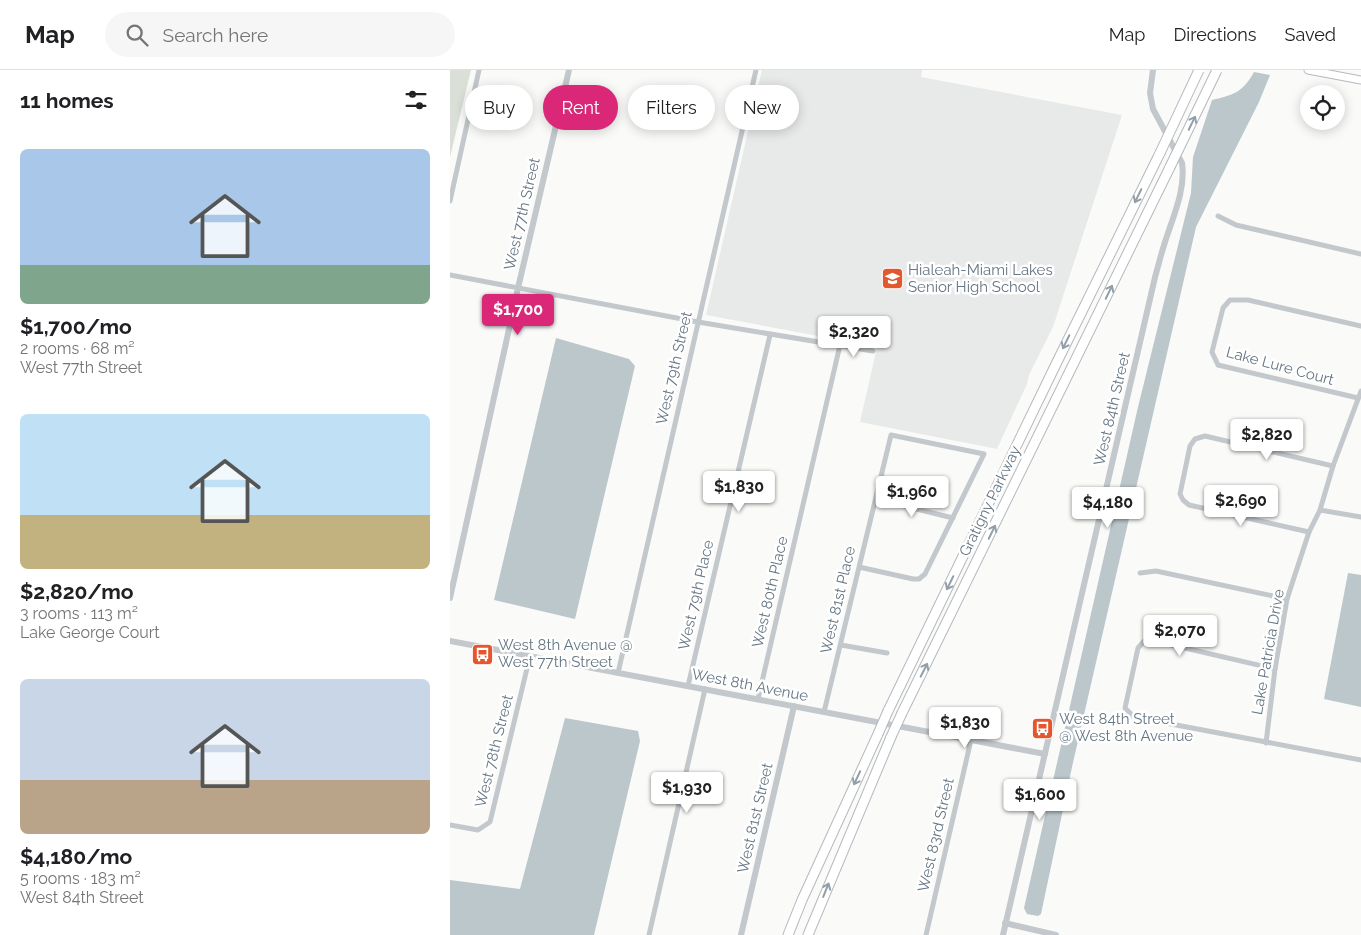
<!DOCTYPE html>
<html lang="en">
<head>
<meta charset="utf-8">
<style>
  body { margin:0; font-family:Raleway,sans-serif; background:#f6f6f6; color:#202124; height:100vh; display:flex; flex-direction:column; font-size:19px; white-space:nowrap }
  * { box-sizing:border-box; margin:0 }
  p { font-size:16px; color:#757577 }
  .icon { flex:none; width:28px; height:28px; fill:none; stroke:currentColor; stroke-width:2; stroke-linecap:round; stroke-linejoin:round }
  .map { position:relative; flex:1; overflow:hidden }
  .side { display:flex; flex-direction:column; background:#fff; width:450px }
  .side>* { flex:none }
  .guide { position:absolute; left:15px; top:15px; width:475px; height:45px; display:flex; gap:10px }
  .fabs { position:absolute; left:850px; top:15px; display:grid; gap:10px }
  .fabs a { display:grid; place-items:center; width:45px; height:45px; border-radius:50%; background:#fff; box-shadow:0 2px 12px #0003; font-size:25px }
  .price { position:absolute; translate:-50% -42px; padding:0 11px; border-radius:5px; background:#fff; color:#222; font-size:16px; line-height:32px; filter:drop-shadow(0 1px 2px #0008) }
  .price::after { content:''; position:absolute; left:50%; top:30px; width:15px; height:11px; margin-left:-8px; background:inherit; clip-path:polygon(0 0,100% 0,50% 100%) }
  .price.selected { background:#db2777; color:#fff }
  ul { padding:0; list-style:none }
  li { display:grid; align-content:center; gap:10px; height:265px; padding:0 20px }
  li span { display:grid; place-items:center; height:155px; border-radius:8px; color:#555 }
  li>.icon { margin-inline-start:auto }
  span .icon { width:90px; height:90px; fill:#fffc; stroke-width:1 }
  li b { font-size:21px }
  h2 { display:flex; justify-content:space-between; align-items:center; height:60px; padding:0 20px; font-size:21px }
  .tag { padding:0 18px; border-radius:22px; background:#fff; box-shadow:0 2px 12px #0003; font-size:18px; line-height:45px }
  .tag.selected { background:#db2777; color:#fff }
  header { display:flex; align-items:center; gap:30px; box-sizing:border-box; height:70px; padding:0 25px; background:#fff; border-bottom:1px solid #e0e0e0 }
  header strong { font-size:24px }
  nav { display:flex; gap:28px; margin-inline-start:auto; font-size:18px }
  .search { width:350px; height:45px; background:#f6f6f6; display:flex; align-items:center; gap:12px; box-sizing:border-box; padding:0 18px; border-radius:28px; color:#757577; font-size:19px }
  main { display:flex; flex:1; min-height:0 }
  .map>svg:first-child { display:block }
  .built { fill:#e8e9e9 }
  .green { fill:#dadfd7 }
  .water { fill:#bbc7cb }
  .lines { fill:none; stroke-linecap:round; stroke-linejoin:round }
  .secondary-casing { stroke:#b3babf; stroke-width:9 }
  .motorway-casing { stroke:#b4b9bd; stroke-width:11 }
  .minor { stroke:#c3c8cc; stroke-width:5 }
  .tertiary { stroke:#c3c8cc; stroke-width:6 }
  .secondary { stroke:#fff; stroke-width:7 }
  .motorway { stroke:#fff; stroke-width:9 }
  .motorway-bridge-casing { stroke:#b4b9bd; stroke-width:11; stroke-linecap:butt }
  .motorway-bridge { stroke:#fff; stroke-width:9 }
  .oneway { stroke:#939fa8 }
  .labels { text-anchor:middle; stroke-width:5; stroke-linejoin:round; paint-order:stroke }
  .street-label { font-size:15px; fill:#657683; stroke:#fff }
  .poi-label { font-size:15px; fill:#657683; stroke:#fff; text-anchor:start }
</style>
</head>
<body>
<header>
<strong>Map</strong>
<div class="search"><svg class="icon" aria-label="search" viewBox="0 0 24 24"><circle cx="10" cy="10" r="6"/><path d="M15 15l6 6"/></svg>Search here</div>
<nav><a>Map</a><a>Directions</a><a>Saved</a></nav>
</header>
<main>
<section class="side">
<h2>11 homes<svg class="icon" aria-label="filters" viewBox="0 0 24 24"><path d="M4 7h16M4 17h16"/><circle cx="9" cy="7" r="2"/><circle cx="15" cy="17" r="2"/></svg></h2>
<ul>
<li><span style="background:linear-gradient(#a9c7e8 75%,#7fa58c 0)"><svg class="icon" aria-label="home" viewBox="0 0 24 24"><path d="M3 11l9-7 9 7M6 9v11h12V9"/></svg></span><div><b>$1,700/mo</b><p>2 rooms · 68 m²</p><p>West 77th Street</p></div></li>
<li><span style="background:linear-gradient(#bfe0f5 65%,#c2b280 0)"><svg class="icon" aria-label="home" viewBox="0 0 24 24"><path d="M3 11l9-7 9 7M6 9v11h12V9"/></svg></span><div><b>$2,820/mo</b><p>3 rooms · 113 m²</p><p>Lake George Court</p></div></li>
<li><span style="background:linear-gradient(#c9d6e8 65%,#b9a48a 0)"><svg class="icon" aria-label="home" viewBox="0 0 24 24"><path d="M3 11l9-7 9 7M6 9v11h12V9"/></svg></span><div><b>$4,180/mo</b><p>5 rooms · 183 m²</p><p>West 84th Street</p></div></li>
</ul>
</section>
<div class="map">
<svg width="911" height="865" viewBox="0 0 911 865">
  <rect width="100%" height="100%" fill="#fafaf8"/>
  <polygon class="built" points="312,0 472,0 471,7 672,45 603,257 579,305 577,314 547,379 410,352 427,277 256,245"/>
  <polygon class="green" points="0,0 21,0 0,87"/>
  <g class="water">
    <path d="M 804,2 L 820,5 L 809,32 L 746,157 L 622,697 L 591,844 L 588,846 L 577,844 L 574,838 L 688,337 L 741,123 L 743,87 L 762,30 C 784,25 793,22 804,2 Z"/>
    <polygon points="106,268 179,289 185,296 125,549 44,530"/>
    <polygon points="898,503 911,505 911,637 874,629"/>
    <polygon points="115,648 188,661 190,671 144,865 0,865 0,810 70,819"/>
  </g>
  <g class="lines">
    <defs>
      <polyline id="secondary" points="858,0 911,10"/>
      <g id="motorway">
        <polyline points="438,641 607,292 710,83"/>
        <polyline points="452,643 720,97"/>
        <polyline points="338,865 352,830 428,664"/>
        <polyline points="358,865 441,667"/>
      </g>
    </defs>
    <use href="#secondary" class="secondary-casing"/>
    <use href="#motorway" class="motorway-casing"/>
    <g class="minor">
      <polyline points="0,131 29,0"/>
      <polyline points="768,146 786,155 911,184"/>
      <polyline points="0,205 248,252 423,281"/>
      <polyline points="908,328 768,295 762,282 773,238 780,230 798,230 911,256"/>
      <polyline points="426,429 503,448"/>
      <polyline points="870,440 911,447"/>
      <polyline points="859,462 739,435 733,430 730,424 740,376 745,369 755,366 883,396"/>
      <polyline points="690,503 706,501 837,529"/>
      <polyline points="391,575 437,583"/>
      <polyline points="825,599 696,569 688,578 675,638 684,647 911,690"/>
      <polyline points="168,603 306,0"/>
      <polyline points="238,616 320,265"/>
      <polyline points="308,629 390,275"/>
      <polyline points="374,642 441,365 534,384 475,504 469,509 463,509 409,497"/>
      <polyline points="816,673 825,599 837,529 859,462 870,440 883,396 911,321"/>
      <polyline points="0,755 28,760 40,752 80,586"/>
      <polyline points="199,865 255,619"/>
      <polyline points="476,865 521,670"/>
    </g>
    <g class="tertiary">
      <polyline points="0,528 68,218 119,0"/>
      <polyline points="0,571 595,684"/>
      <polyline points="555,853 606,865"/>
      <polyline points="291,865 344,636"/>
      <path d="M 553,865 L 700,229 C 704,210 709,191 715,172 C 723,147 736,119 732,93 L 703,39 L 700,23 L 703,0"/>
    </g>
    <use href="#secondary" class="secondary"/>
    <use href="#motorway" class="motorway"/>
    <defs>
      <g id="motorway-bridge">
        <polyline points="710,83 749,0"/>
        <polyline points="720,97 767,0"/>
        <polyline points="428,664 438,641"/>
        <polyline points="441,667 452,643"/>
      </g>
    </defs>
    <use href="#motorway-bridge" class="motorway-bridge-casing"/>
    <use href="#motorway-bridge" class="motorway-bridge"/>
  </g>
  <defs><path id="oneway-shaft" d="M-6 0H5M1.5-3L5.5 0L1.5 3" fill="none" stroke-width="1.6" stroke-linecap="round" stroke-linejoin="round" transform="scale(1.25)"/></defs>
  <g class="oneway">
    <use href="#oneway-shaft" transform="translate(742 53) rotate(-64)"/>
    <use href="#oneway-shaft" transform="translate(688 126) rotate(116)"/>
    <use href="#oneway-shaft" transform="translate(659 222) rotate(-64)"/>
    <use href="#oneway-shaft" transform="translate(616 272) rotate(116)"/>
    <use href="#oneway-shaft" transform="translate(542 462) rotate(-64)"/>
    <use href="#oneway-shaft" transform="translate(500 513) rotate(116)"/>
    <use href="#oneway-shaft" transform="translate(474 600) rotate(-63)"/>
    <use href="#oneway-shaft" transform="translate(407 708) rotate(115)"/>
    <use href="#oneway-shaft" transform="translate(376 820) rotate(-68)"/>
  </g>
  <defs>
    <symbol id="school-square" viewBox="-11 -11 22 22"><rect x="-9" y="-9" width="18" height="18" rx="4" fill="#e4572e" stroke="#fff"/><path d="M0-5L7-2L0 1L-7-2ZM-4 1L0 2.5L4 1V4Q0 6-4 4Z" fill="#fff"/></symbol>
    <symbol id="bus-square" viewBox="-11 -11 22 22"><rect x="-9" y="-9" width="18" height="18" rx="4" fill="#e4572e" stroke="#fff"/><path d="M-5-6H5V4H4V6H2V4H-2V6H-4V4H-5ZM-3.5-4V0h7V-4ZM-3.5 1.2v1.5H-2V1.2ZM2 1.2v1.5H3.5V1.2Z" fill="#fff"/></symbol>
  </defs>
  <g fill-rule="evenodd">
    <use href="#school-square" x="430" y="196" width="25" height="25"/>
    <use href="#bus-square" x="20" y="572" width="25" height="25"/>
    <use href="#bus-square" x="580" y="646" width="25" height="25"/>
  </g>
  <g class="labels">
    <g class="street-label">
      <text transform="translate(72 144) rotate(-77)" y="5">West 77th Street</text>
      <text transform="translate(830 296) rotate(15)" y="5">Lake Lure Court</text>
      <text transform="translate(224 298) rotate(-77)" y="5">West 79th Street</text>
      <text transform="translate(662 339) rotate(-77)" y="5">West 84th Street</text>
      <text transform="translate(540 431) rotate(-64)" y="5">Gratigny Parkway</text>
      <text transform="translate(320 522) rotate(-77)" y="5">West 80th Place</text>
      <text transform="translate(246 525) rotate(-77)" y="5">West 79th Place</text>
      <text transform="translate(388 530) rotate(-77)" y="5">West 81st Place</text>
      <text transform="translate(818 582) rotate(-80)" y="5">Lake Patricia Drive</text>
      <text transform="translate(300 615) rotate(11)" y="5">West 8th Avenue</text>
      <text transform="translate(44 681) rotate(-76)" y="5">West 78th Street</text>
      <text transform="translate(305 748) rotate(-77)" y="5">West 81st Street</text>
      <text transform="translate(486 765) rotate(-77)" y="5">West 83rd Street</text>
    </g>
    <g class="poi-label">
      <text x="458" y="205">Hialeah-Miami Lakes<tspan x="458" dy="17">Senior High School</tspan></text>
      <text x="48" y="580">West 8th Avenue @<tspan x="48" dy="17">West 77th Street</tspan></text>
      <text x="609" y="654">West 84th Street<tspan x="609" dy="17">@ West 8th Avenue</tspan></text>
    </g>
  </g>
</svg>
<div class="fabs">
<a><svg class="icon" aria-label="locate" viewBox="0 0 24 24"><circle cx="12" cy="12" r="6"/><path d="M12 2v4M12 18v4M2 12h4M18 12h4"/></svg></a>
</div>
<b class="price selected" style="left:68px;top:266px">$1,700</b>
<b class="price" style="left:404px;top:288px">$2,320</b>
<b class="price" style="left:817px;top:391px">$2,820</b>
<b class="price" style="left:289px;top:443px">$1,830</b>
<b class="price" style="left:462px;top:448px">$1,960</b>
<b class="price" style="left:791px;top:457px">$2,690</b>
<b class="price" style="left:658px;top:459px">$4,180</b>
<b class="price" style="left:730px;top:587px">$2,070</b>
<b class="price" style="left:515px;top:679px">$1,830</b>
<b class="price" style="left:237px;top:744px">$1,930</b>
<b class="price" style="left:590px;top:751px">$1,600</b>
<div class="guide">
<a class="tag">Buy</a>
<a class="tag selected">Rent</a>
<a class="tag">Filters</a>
<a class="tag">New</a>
</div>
</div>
</main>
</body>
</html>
